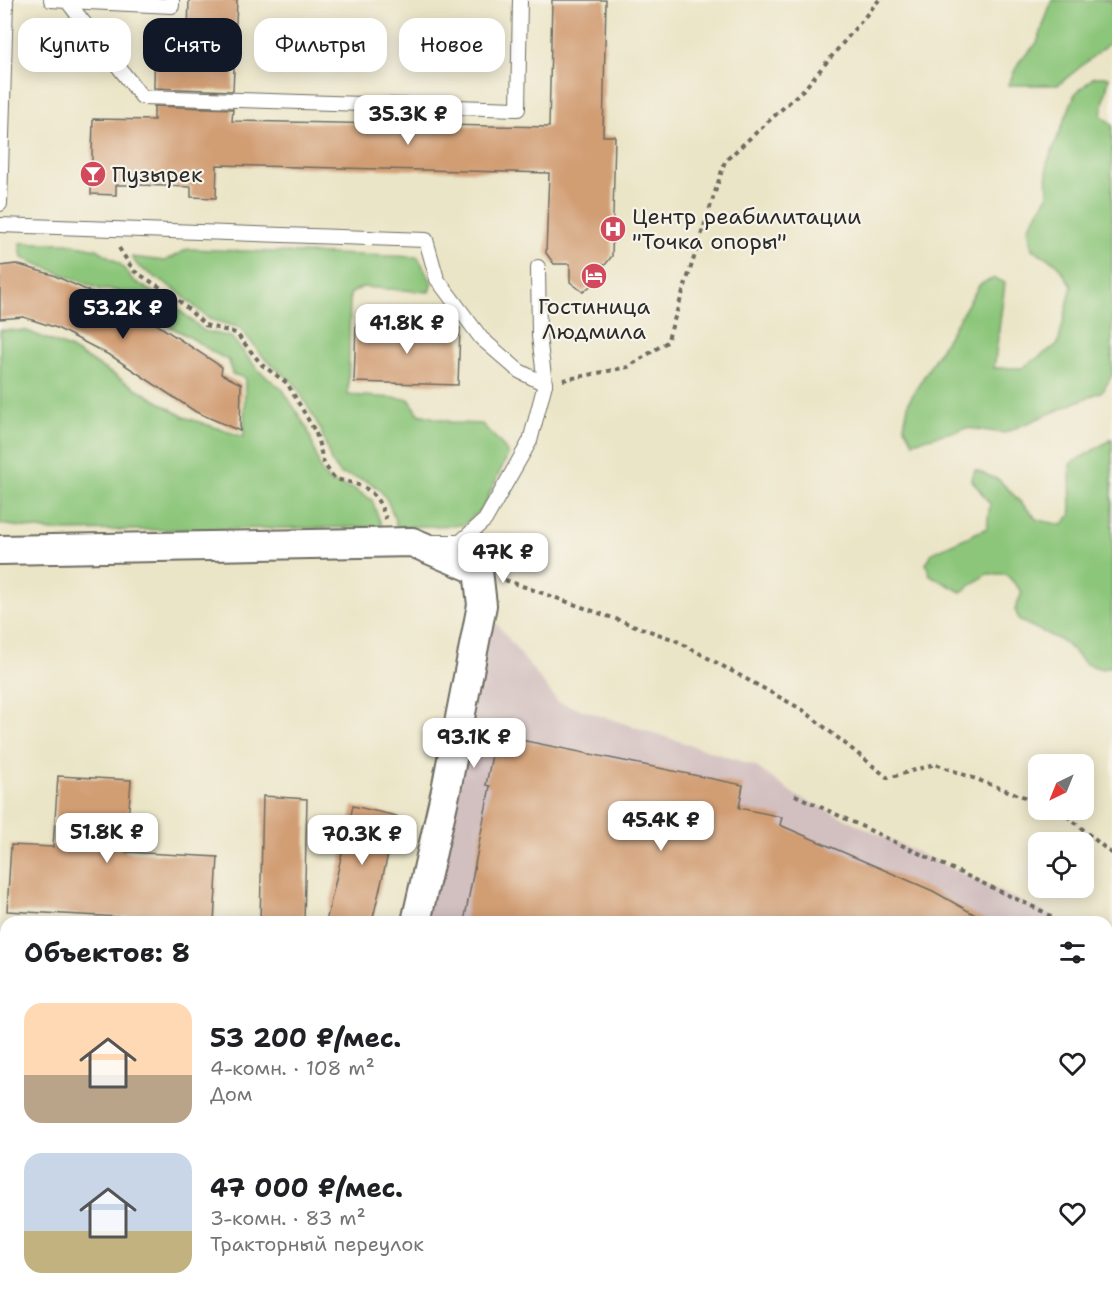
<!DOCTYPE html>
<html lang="ru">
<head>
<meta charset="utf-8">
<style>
  body { margin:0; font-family:"Shantell Sans",sans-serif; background:#f2f2f2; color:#202124; height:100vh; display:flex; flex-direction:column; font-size:22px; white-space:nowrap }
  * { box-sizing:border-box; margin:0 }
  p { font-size:20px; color:#757577 }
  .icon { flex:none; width:33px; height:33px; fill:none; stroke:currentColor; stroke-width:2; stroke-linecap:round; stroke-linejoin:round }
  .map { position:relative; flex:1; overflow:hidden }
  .side { position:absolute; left:0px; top:916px; width:1113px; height:386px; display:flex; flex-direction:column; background:#fff; border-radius:18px 18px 0 0; box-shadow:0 3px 15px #0003 }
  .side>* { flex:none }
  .banner { position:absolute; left:18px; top:18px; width:600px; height:54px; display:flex; gap:12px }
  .needle { width:39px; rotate:223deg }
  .buttons { position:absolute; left:1028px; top:754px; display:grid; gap:12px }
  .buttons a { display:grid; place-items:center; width:66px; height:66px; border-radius:12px; background:#fff; box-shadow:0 3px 15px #0003; font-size:30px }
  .price { position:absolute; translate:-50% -51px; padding:0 14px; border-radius:12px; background:#fff; color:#222; font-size:20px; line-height:39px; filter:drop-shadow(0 2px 3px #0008) }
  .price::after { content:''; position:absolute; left:50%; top:36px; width:18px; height:14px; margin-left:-9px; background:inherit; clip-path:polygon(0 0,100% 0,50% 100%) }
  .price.selected { background:#111827; color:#fff }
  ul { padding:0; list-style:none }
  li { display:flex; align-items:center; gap:18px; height:150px; padding:0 24px }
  li span { display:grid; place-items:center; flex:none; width:168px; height:120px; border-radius:18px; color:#555 }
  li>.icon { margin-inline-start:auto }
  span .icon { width:72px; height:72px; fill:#fffc; stroke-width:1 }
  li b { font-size:26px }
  h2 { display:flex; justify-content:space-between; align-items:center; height:72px; padding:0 24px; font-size:26px }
  .pill { padding:0 21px; border-radius:18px; background:#fff; box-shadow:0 3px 15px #0003; font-size:21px; line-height:54px }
  .pill.selected { background:#111827; color:#fff }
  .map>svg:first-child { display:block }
  .industrial { fill:#d2bfc0 }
  .green { fill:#8cc67a; stroke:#5c7852; stroke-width:1.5 }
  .building { fill:#d19d73 }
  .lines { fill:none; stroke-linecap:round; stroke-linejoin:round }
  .service-casing { stroke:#6e6c62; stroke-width:16 }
  .minor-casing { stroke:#6e6c62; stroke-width:32 }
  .path { stroke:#6e6c62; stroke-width:4; stroke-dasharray:4.5 4.5; stroke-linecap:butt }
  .service { stroke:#fff; stroke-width:14 }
  .minor { stroke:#fff; stroke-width:28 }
  .labels { text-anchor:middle; stroke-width:4.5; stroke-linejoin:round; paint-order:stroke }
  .poi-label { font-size:22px; fill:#2b2b2b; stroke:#f7f3e8; text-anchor:start }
</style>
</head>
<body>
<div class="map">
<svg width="1112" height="1301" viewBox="0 0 1112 1301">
  <rect width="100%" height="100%" fill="#f7f3e8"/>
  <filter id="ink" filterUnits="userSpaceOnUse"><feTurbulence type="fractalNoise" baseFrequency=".0167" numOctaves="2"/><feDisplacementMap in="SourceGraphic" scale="12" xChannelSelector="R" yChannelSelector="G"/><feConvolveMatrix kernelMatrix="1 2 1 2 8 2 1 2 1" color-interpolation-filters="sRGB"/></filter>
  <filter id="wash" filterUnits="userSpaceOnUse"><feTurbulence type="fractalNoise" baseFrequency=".008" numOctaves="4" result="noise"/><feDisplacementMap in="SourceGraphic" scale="24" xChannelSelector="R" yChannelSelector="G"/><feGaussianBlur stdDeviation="1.35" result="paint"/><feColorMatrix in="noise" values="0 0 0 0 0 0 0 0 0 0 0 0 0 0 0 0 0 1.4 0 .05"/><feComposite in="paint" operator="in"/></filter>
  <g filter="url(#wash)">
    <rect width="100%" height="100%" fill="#ebe5c7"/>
    <g class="industrial">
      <polygon points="482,605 558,702 755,766 795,795 1044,912 1059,922 416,922"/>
      <polygon points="1107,956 1112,959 1112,1301 323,1301 324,1296 1107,1296"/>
    </g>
    <g class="green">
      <polygon points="1052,0 1112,0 1112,41 1058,85 1008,85 1019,62 1037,43"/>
      <polygon points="1094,77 1109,77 1101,115 1112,125 1112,375 1103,391 1004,433 967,428 913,442 904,426 909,401 980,284 995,278 1005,283 994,368 1022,368 1058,344 1072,286 1056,263 1032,249 1028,228 1048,196 1047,164 1075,94"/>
      <path d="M 20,243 L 67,243 L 97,249 L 120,264 L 134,281 L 170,302 L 204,331 L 231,337 L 258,370 L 283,390 L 308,430 L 321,471 L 330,482 L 354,489 L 372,500 L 382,527 L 53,531 L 0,524 L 0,330 L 27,331 L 69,348 L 184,417 L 244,437 L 245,378 L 232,374 L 229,360 C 215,355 206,347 193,339 C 178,330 159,323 145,311 C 131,300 121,287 102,290 L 22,258 Z"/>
      <path d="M 188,249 L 418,257 L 432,283 L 429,292 L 362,287 L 350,294 L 348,395 L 409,399 L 419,414 L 455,423 L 482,424 C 491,435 503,442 508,455 L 482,509 L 463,525 L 397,527 C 386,490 379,481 340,474 L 331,461 L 321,430 L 295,384 L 265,359 L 240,328 L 209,319 L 176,290 L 139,267 L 131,257 L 165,261 Z"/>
      <polygon points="1112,439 1112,666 1102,669 1086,664 1064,642 1020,621 1015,610 1022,592 1006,574 987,574 961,592 930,575 926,564 932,553 987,528 990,504 971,479 975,470 999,480 1038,520 1062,525 1071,514 1070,464"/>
    </g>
    <g id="blocks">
      <g class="building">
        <polygon points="189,0 237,0 233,91 154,88 155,28 188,30"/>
        <polygon points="552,0 606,0 603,136 615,136 612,256 605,265 593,265 594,283 583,292 570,282 570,264 554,264 546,253 549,173 217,165 216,198 191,197 191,187 140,185 116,185 116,195 91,194 93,119 154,120 154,106 233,109 232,121 549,127"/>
        <polygon points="16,264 53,275 144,316 222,367 221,374 241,384 240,431 196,412 113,357 57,328 23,317 0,319 0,266"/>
        <polygon points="356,324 460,328 458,385 354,382"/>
        <polygon points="496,735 743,785 739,808 782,817 780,825 933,891 988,922 464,922 490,786 486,785"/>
        <polygon points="58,776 131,780 126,852 218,857 214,922 7,911 11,845 53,847"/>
        <polygon points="263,796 307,799 304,922 260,922"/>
        <polygon points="353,806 397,816 372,922 326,922"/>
      </g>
    </g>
  </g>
  <g filter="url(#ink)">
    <use href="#blocks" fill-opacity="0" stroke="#6e6c62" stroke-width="1.5"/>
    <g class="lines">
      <defs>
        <g id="service">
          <polyline points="51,0 67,1 142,97 518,109 520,0"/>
          <polyline points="67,1 172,6 172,0"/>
          <polyline points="0,204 6,0"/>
          <polyline points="0,225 426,240 437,279 481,338 519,371 545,384 530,441 485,520 460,542 432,542"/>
          <polyline points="538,267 539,336 545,384"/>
          <polyline points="0,994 6,994"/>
          <polyline points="410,1296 439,1301"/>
        </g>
        <g id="minor">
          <polyline points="0,550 412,542 478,570 482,605 446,790 416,922"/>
          <polyline points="323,1301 324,1296"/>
        </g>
      </defs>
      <use href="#service" class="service-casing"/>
      <use href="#minor" class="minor-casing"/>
      <g class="path">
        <path d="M 119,248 L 134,271 L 174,296 L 205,325 L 236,333 L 262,365 L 287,383 L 316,433 L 324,464 L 335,479 C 365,485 376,489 386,519"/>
        <polyline points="563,380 628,367 667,342 725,161 805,88 879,0"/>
        <polyline points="505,580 675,640 803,710 888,778 935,764 1038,802"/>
        <polyline points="795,795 1044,912 1059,922"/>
        <polyline points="1060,810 1112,854"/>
        <polyline points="1107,956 1112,959"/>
      </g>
      <use href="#service" class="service"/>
      <use href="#minor" class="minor"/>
    </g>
  </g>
  <defs>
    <symbol id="bar-disc" viewBox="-11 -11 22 22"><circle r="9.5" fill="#d1495b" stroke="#f7f3e8"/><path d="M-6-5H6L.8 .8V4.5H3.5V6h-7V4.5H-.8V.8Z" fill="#fff"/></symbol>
    <symbol id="hospital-disc" viewBox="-11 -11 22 22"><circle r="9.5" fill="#d1495b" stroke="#f7f3e8"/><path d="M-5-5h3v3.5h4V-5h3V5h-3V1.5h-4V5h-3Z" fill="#fff"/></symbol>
    <symbol id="hotel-disc" viewBox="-11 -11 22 22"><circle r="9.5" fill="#d1495b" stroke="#f7f3e8"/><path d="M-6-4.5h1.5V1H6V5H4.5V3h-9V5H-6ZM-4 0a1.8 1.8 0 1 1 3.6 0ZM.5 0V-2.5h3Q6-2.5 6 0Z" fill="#fff"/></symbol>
  </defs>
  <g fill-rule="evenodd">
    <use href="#bar-disc" x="78" y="159" width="30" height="30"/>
    <use href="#hospital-disc" x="598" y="214" width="30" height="30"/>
    <use href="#hotel-disc" x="579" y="261" width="30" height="30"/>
  </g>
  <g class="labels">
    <g class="poi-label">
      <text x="112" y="182">Пузырек</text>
      <text x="632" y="224">Центр реабилитации<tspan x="632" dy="25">"Точка опоры"</tspan></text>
      <text x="594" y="314" text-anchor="middle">Гостиница<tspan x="594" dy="25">Людмила</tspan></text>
    </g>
  </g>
</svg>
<div class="buttons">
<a><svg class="needle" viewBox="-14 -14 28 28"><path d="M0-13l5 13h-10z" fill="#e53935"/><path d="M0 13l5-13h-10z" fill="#757577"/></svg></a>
<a><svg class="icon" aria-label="locate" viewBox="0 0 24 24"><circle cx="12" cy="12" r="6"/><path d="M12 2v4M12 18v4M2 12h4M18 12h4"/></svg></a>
</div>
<b class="price" style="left:408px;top:146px">35.3K ₽</b>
<b class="price selected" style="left:123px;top:340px">53.2K ₽</b>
<b class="price" style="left:407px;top:355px">41.8K ₽</b>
<b class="price" style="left:503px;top:584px">47K ₽</b>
<b class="price" style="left:474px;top:769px">93.1K ₽</b>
<b class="price" style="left:661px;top:852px">45.4K ₽</b>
<b class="price" style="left:107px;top:864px">51.8K ₽</b>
<b class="price" style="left:362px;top:866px">70.3K ₽</b>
<div class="banner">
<a class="pill">Купить</a>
<a class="pill selected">Снять</a>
<a class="pill">Фильтры</a>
<a class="pill">Новое</a>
</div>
<section class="side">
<h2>Объектов: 8<svg class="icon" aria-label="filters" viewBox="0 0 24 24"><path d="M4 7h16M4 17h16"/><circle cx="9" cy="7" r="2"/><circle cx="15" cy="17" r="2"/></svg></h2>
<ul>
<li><span style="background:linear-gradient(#ffd9b3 60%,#b9a48a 0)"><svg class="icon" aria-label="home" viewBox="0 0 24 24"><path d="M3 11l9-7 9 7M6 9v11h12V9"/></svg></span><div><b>53 200 ₽/мес.</b><p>4-комн. · 108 m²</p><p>Дом</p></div><svg class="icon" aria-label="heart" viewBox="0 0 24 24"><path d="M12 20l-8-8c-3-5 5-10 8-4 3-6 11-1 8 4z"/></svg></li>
<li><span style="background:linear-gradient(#c9d6e8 65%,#c2b280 0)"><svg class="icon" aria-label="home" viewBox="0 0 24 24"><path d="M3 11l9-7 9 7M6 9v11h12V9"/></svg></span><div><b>47 000 ₽/мес.</b><p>3-комн. · 83 m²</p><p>Тракторный переулок</p></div><svg class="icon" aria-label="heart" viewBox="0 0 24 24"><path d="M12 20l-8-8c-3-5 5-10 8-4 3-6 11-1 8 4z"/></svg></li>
</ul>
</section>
</div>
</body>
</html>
